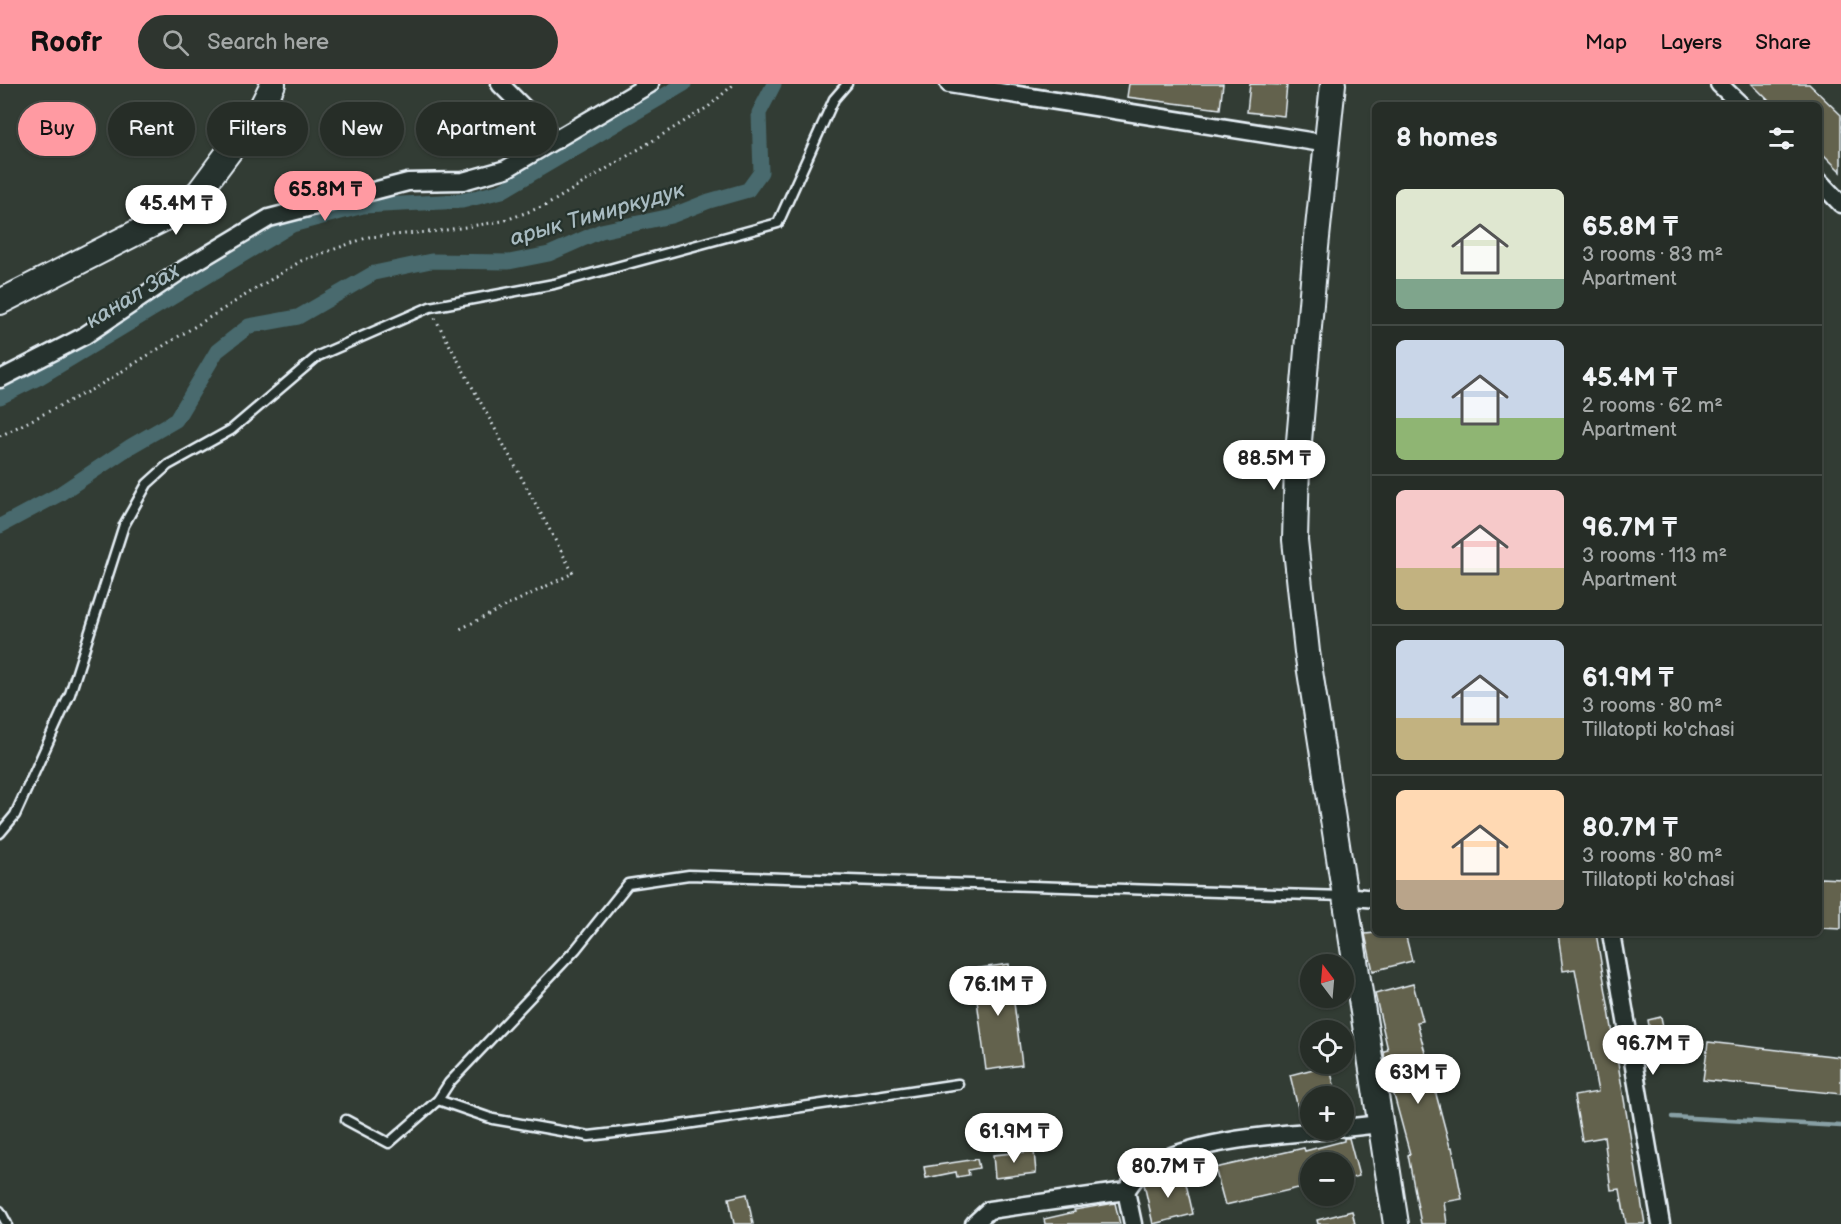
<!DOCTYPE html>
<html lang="en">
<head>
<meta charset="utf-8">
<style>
  body { margin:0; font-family:"Balsamiq Sans",sans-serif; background:#2e352f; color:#f1f3f6; height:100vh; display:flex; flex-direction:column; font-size:22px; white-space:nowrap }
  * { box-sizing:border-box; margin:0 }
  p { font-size:20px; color:#a4a8a7 }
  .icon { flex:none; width:33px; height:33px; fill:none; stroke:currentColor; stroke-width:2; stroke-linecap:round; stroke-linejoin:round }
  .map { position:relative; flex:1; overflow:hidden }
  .sheet { position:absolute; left:1372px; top:18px; width:450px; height:834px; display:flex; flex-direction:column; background:#262d27; border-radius:9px; box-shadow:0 2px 4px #0004,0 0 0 2px #424944 }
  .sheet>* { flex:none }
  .banner { position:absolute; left:18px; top:18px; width:570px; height:54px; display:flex; gap:12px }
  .needle { width:39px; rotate:344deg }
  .buttons { position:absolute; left:1300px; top:870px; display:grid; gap:12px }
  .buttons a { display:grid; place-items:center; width:54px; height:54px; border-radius:50%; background:#262d27; box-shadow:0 2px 4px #0004,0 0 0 2px #424944; font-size:30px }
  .price { position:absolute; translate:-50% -51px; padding:0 14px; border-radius:21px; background:#fff; color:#222; font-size:20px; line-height:39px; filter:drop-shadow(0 2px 3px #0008) }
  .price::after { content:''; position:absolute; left:50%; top:36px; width:18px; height:14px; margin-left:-9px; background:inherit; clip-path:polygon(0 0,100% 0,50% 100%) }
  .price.current { background:#ff9aa2; color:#111 }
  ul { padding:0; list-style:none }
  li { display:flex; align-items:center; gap:18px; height:150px; padding:0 24px }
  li+li { border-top:2px solid #424944 }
  li span { display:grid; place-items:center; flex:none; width:168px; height:120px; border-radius:9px; color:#555 }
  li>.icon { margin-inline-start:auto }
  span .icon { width:72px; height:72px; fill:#fffc; stroke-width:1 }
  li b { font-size:26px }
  h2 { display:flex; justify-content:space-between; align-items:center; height:72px; padding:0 24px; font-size:26px }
  .pill { padding:0 21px; border-radius:27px; background:#262d27; box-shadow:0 2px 4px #0004,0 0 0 2px #424944; font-size:21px; line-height:54px }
  .pill.current { background:#ff9aa2; color:#111 }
  header { display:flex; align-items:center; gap:36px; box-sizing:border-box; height:84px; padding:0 30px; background:#ff9aa2; color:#111 }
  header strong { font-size:28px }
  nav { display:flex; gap:33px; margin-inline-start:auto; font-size:21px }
  .search { width:420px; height:54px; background:#2e352f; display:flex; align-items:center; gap:15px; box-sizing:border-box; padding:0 21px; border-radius:33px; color:#a4a8a7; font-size:22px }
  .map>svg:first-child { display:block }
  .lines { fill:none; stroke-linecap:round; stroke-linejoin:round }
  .stream { stroke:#88a0a5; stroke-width:4.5 }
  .canal { stroke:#486a6e; stroke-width:15 }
  .building { fill:#64624e; stroke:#e8f1f8; stroke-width:1.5 }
  .lane-casing { stroke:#e8f1f8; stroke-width:13 }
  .street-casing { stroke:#e8f1f8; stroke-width:21 }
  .secondary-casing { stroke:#e8f1f8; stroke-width:28 }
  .path { stroke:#e8f1f8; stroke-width:3; stroke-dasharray:1.5 4.5; stroke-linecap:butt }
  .lane { stroke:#26332d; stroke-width:8 }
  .street { stroke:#26332d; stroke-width:16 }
  .secondary { stroke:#26332d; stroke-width:24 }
  .labels { text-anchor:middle; stroke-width:4.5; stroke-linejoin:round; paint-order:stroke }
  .water-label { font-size:22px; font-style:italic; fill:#a8bbc1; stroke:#26332d }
</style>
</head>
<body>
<header>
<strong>Roofr</strong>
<div class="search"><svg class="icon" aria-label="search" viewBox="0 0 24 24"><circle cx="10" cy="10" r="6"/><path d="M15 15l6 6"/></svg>Search here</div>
<nav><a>Map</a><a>Layers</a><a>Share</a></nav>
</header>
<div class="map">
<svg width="1841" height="1140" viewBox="0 0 1841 1140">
  <rect width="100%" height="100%" fill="#323c34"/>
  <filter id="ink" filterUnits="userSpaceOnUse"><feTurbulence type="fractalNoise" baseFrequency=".0167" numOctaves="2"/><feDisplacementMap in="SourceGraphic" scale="12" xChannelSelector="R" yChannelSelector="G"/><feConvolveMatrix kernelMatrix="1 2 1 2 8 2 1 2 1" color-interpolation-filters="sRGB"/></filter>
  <g filter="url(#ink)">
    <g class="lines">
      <polyline class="stream" points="1672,1033 1841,1042"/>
      <g class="canal">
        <polyline points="0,313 40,293 292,141 363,122 462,117 502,107 684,0"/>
        <polyline points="0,442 58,411 131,362 176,336 217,267 249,242 298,233 374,189 431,177 509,178 549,170 601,147 671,132 709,117 748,106 761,88 759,29 774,0"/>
      </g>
    </g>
    <g class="building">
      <polygon points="1129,0 1223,0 1220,25 1127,13"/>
      <polygon points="1250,0 1287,1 1284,32 1247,28"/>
      <polygon points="1752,0 1809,0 1841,31 1841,88 1820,67 1820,21 1773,21"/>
      <polygon points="1820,794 1841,795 1841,845 1820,844"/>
      <polygon points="1376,849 1405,849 1412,877 1373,887 1365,850"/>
      <polygon points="1558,849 1596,849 1645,1140 1626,1140 1620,1105 1611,1106 1604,1053 1582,1057 1574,1012 1598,1008 1575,885 1563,887"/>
      <polygon points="1009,880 1022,981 986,986 973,885"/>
      <polygon points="1413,900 1423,937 1417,938 1450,1063 1452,1063 1462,1115 1444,1118 1447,1140 1421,1140 1408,1071 1410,1070 1385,978 1384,967 1388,966 1375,910"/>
      <polygon points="1661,933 1665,952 1651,954 1648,936"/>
      <polygon points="1708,958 1841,973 1841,1010 1703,996"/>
      <polygon points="1329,981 1337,1012 1311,1012 1311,1025 1299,1028 1290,991"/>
      <polygon points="1344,1054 1349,1054 1359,1092 1344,1096 1344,1078 1308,1078 1311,1101 1225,1121 1215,1084 1304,1064 1305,1067 1344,1057"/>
      <polygon points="1034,1067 1036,1089 995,1094 993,1071"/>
      <polygon points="977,1075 979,1084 968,1086 969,1091 957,1093 956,1088 926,1094 924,1083"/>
      <polygon points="1184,1091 1193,1130 1153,1140 1144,1100"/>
      <polygon points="747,1110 753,1140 734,1140 729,1114"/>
      <polygon points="1115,1119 1120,1140 1045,1140 1044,1135 1075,1128 1074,1126"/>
      <polygon points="1352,1127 1355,1140 1318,1140 1317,1136"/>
    </g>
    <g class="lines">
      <defs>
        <g id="lane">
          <polyline points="0,749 15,731 70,610 124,441 147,400 168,381 231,346 318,272 430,223 554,200 778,139 834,15 847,0"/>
          <polyline points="438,1016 493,1035 589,1052 666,1043 958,1000"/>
          <polyline points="346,1036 389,1059 438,1016 449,999 576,865 628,800 689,791 1344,812"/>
          <polyline points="0,1127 7,1140"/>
        </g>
        <g id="street">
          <polyline points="500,0 556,56"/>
          <polyline points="949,0 1328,60"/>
          <polyline points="1719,0 1741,21"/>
          <polyline points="1820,98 1841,120"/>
          <polyline points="0,295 84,252 179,188 269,134 408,98 463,97 506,85 650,0"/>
          <polyline points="1344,812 1376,815"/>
          <polyline points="1611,849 1661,1140"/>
          <polyline points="1344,1044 1380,1040"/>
          <path d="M 1126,1107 C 1132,1098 1138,1089 1148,1083 C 1196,1055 1275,1051 1330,1046"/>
          <polyline points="1126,1107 1133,1140"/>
          <polyline points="974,1140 989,1126 1126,1107"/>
        </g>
        <g id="secondary">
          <polyline points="1333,0 1316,163 1297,380 1295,456 1307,568 1396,1140"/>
          <polyline points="0,218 173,130 199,108 260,26 273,0"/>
        </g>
      </defs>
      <use href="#lane" class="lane-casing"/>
      <use href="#street" class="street-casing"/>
      <use href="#secondary" class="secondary-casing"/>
      <g class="path">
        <polyline points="435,234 573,489 458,546"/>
        <polyline points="0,352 95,304 301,177 369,153 440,147 503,137 547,121 708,23 734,0"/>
      </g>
      <use href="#lane" class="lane"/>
      <use href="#street" class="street"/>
      <use href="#secondary" class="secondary"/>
    </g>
  </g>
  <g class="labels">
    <g class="water-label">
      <text transform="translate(597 129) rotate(-16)" y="8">арык Тимиркудук</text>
      <text transform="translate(132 211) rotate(-31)" y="8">канал Зах</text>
    </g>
  </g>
</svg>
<div class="buttons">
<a><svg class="needle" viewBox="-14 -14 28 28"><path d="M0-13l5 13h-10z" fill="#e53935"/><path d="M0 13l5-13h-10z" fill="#a4a8a7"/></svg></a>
<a><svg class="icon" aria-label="locate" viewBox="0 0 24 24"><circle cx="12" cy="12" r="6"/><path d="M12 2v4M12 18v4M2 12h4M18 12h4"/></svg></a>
<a>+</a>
<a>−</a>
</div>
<b class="price current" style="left:325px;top:138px">65.8M ₸</b>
<b class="price" style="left:176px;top:152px">45.4M ₸</b>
<b class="price" style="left:1274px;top:407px">88.5M ₸</b>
<b class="price" style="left:998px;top:933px">76.1M ₸</b>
<b class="price" style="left:1653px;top:992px">96.7M ₸</b>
<b class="price" style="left:1418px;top:1021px">63M ₸</b>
<b class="price" style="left:1014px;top:1080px">61.9M ₸</b>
<b class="price" style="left:1168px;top:1115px">80.7M ₸</b>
<div class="banner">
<a class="pill current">Buy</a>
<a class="pill">Rent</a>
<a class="pill">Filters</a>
<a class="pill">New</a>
<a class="pill">Apartment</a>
</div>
<section class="sheet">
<h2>8 homes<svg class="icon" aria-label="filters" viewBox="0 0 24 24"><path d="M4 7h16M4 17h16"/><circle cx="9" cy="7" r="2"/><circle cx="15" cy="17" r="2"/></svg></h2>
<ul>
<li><span style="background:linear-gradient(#dfe7d0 75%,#7fa58c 0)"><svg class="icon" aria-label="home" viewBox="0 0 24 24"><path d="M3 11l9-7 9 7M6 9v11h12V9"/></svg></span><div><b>65.8M ₸</b><p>3 rooms · 83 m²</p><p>Apartment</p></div></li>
<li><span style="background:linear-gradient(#c9d6e8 65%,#8fb573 0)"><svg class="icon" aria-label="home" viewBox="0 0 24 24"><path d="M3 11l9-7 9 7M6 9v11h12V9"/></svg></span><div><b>45.4M ₸</b><p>2 rooms · 62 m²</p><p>Apartment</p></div></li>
<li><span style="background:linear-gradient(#f6c9c9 65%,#c2b280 0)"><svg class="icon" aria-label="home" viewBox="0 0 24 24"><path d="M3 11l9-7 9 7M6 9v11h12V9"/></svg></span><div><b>96.7M ₸</b><p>3 rooms · 113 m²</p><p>Apartment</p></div></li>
<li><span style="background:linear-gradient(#c9d6e8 65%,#c2b280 0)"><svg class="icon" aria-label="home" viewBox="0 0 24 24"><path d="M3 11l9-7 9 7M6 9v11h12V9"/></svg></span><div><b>61.9M ₸</b><p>3 rooms · 80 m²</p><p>Tillatopti ko'chasi</p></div></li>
<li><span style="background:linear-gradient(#ffd9b3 75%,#b9a48a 0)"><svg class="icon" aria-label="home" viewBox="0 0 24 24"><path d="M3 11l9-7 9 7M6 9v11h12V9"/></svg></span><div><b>80.7M ₸</b><p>3 rooms · 80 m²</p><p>Tillatopti ko'chasi</p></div></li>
</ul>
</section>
</div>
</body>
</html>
